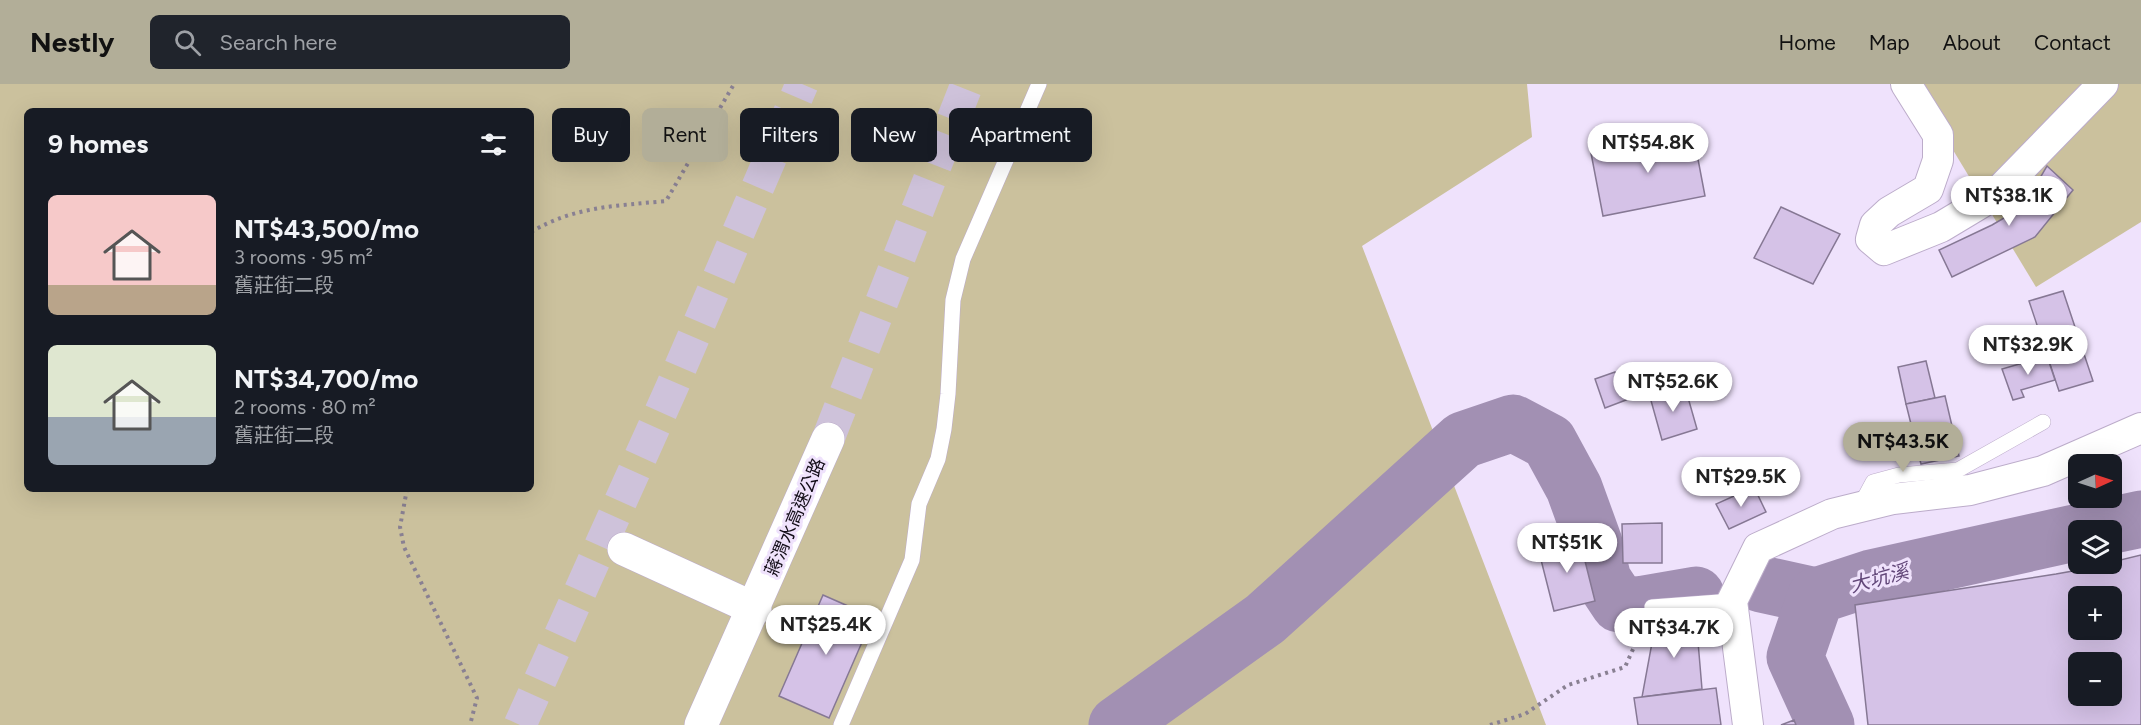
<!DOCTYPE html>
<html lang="en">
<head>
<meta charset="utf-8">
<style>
  body { margin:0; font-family:Figtree,"Noto Sans TC",sans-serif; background:#20242c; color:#f1f3f6; height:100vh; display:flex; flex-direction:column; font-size:22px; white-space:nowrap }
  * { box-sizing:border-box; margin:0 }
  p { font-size:20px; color:#9ea1a6 }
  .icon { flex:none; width:33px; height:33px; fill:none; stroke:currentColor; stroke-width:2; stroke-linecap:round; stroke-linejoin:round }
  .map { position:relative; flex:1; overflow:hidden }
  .sheet { position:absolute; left:24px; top:24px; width:510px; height:384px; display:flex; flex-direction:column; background:#171b24; border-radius:9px; box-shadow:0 6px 24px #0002 }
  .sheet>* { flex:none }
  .hud { position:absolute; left:552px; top:24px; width:570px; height:54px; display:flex; gap:12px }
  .needle { width:39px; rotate:87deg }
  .controls { position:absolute; left:2068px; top:370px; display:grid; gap:12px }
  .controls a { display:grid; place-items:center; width:54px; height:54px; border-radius:9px; background:#171b24; box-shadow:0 6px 24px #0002; font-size:30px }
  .price { position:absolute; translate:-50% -51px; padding:0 14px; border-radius:21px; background:#fff; color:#222; font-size:20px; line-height:39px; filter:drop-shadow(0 2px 3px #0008) }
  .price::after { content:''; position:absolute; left:50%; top:36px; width:18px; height:14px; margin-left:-9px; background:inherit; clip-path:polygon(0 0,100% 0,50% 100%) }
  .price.selected { background:#b2ae98; color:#111 }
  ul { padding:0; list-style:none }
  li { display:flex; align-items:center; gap:18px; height:150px; padding:0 24px }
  li span { display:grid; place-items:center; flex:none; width:168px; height:120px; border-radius:9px; color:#555 }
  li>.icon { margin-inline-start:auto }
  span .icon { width:72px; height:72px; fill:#fffc; stroke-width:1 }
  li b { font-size:26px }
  h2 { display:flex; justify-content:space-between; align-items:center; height:72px; padding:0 24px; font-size:26px }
  .tag { padding:0 21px; border-radius:9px; background:#171b24; box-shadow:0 6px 24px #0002; font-size:21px; line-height:54px }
  .tag.selected { background:#b2ae98; color:#111 }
  header { display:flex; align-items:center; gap:36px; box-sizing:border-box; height:84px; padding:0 30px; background:#b2ae98; color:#111 }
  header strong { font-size:28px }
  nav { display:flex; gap:33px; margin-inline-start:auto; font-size:21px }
  .search { width:420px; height:54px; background:#20242c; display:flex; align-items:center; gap:15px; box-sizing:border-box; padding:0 21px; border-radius:9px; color:#9ea1a6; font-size:22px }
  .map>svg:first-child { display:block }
  .green { fill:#cbc19d; fill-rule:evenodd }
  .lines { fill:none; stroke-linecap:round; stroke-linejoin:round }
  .river { stroke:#a290b3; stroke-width:57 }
  .building { fill:#d5c2e7; stroke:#867894; stroke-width:1.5; fill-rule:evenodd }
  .motorway-tunnel { stroke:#cec2da; stroke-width:33; stroke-dasharray:33 16; stroke-linecap:butt }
  .service-casing { stroke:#bcacca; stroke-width:16 }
  .minor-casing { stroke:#bcacca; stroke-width:32 }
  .motorway-casing { stroke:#bcacca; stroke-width:34 }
  .path { stroke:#898092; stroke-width:4; stroke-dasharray:3 4.5; stroke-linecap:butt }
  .service { stroke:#fff; stroke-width:15 }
  .minor { stroke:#fff; stroke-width:30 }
  .motorway { stroke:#fff; stroke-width:33 }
  .labels { text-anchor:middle; stroke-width:6; stroke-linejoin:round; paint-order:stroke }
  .street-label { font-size:18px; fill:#120d17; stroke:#efe2fc }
  .water-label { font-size:20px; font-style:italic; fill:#624779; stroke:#efe2fc }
</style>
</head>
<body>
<header>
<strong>Nestly</strong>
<div class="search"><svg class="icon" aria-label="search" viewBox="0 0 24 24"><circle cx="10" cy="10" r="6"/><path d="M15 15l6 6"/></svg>Search here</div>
<nav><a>Home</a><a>Map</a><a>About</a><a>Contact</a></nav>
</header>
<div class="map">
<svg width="2141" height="641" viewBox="0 0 2141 641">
  <rect width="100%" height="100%" fill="#efe2fc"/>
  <g class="green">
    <path d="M 0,0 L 1527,0 L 1532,53 L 1362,162 L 1546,641 L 0,641 ZM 27,27 L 531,27 L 531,405 L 27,405 Z"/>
    <polygon points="1913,0 2141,0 2141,138 2036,203"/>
  </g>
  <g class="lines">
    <g class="river">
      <polyline points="2085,447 2141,435"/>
      <polyline points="1761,500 1816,512"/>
      <polyline points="1117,641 1265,535 1463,356 1513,339 1549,358 1574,404 1594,459 1603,496 1619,520 1638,521 1696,511"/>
      <polyline points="1826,641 1795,573 1816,512 1871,494 2079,448"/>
    </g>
  </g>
  <g class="building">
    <polygon points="1693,49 1705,112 1603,132 1591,69"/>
    <polygon points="2047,82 2073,106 2035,153 1952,193 1939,166 1992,141 2023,123"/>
    <polygon points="1781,123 1840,150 1813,200 1754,174"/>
    <polygon points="2063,207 2093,297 2059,307 2029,217"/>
    <polygon points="2047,272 2055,296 2021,306 2024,313 2013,316 2002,285"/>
    <polygon points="1926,277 1935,314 1906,320 1898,283"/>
    <polygon points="1615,288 1626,316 1605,324 1595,295"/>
    <polygon points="1685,303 1697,345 1662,356 1650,313"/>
    <polygon points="1945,312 1959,372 1921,380 1906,320"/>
    <polygon points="1754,403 1766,428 1729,445 1716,420"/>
    <polygon points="1662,439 1662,479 1623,479 1622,440"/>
    <polygon points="1579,453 1595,517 1554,527 1538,464"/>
    <path d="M 2141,471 L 2141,641 L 1868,641 L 1855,521 L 2056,490 L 2112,480 L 2112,478 ZM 2079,513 L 2112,513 L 2112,546 L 2079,546 ZM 2079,579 L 2112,579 L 2112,612 L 2079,612 Z"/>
    <polygon points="823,511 873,533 829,634 779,612"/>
    <polygon points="1696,534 1702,605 1642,613 1656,537"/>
    <polygon points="1716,604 1721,641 1638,641 1634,614"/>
    <polygon points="1794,636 1796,641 1781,641"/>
  </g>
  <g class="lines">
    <g class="motorway-tunnel">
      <polyline points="828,355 967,0"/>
      <polyline points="520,641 672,303 802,0"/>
    </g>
    <defs>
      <g id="service">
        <polyline points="1859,424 1873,398 1899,391 1958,386 2043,338"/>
        <polyline points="1652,523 1732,517"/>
        <polyline points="841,641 912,476 919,420 938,375 944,345 948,310 953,216 963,175 1039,0"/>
      </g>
      <g id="minor">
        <polyline points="1906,0 1938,51 1938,76 1928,105 1889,128 1875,141 1871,155 1884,166 1941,143 1996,110 2103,0"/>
        <polyline points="1748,641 1732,517 1758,464 1832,430 1893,415 1970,406 2043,387 2141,344"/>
      </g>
      <g id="motorway">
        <polyline points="624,465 755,525"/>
        <polyline points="701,641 828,355"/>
      </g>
    </defs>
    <use href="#service" class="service-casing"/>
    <use href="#minor" class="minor-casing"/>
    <use href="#motorway" class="motorway-casing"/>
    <g class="path">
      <path d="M 531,148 C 575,122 616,122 666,117 L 734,0"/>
      <polyline points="407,405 400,443 404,463 477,614 470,641"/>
      <polyline points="1490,641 1525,630 1568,601 1625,583 1643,543"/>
    </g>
    <use href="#service" class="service"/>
    <use href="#minor" class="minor"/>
    <use href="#motorway" class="motorway"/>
  </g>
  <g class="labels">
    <g class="street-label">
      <text transform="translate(795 433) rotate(-67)" y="6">蔣渭水高速公路</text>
    </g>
    <g class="water-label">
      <text transform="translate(1879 494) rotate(-15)" y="7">大坑溪</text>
    </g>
  </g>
</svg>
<div class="controls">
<a><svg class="needle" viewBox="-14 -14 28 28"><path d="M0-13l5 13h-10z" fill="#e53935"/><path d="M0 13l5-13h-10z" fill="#9ea1a6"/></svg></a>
<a><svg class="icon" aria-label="layers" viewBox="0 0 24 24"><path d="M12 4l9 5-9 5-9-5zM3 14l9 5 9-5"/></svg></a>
<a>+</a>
<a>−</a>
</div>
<b class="price" style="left:1648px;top:90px">NT$54.8K</b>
<b class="price" style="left:2009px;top:143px">NT$38.1K</b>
<b class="price" style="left:2028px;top:292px">NT$32.9K</b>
<b class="price" style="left:1673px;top:329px">NT$52.6K</b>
<b class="price selected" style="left:1903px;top:389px">NT$43.5K</b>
<b class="price" style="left:1741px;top:424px">NT$29.5K</b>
<b class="price" style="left:1567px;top:490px">NT$51K</b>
<b class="price" style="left:826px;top:572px">NT$25.4K</b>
<b class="price" style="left:1674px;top:575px">NT$34.7K</b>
<div class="hud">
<a class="tag">Buy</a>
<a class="tag selected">Rent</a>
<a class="tag">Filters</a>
<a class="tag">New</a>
<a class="tag">Apartment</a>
</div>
<section class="sheet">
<h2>9 homes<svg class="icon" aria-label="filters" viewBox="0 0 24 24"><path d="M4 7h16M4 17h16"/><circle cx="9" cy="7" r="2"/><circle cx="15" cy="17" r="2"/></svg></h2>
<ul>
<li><span style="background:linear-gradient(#f6c9c9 75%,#b9a48a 0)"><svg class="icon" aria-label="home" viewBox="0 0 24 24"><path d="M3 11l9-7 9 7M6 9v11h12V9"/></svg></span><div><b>NT$43,500/mo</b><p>3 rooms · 95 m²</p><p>舊莊街二段</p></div></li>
<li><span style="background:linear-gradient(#dfe7d0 60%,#9aa5b1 0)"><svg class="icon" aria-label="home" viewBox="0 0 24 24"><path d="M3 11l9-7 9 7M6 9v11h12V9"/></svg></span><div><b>NT$34,700/mo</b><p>2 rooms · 80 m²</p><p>舊莊街二段</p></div></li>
</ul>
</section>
</div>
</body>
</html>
